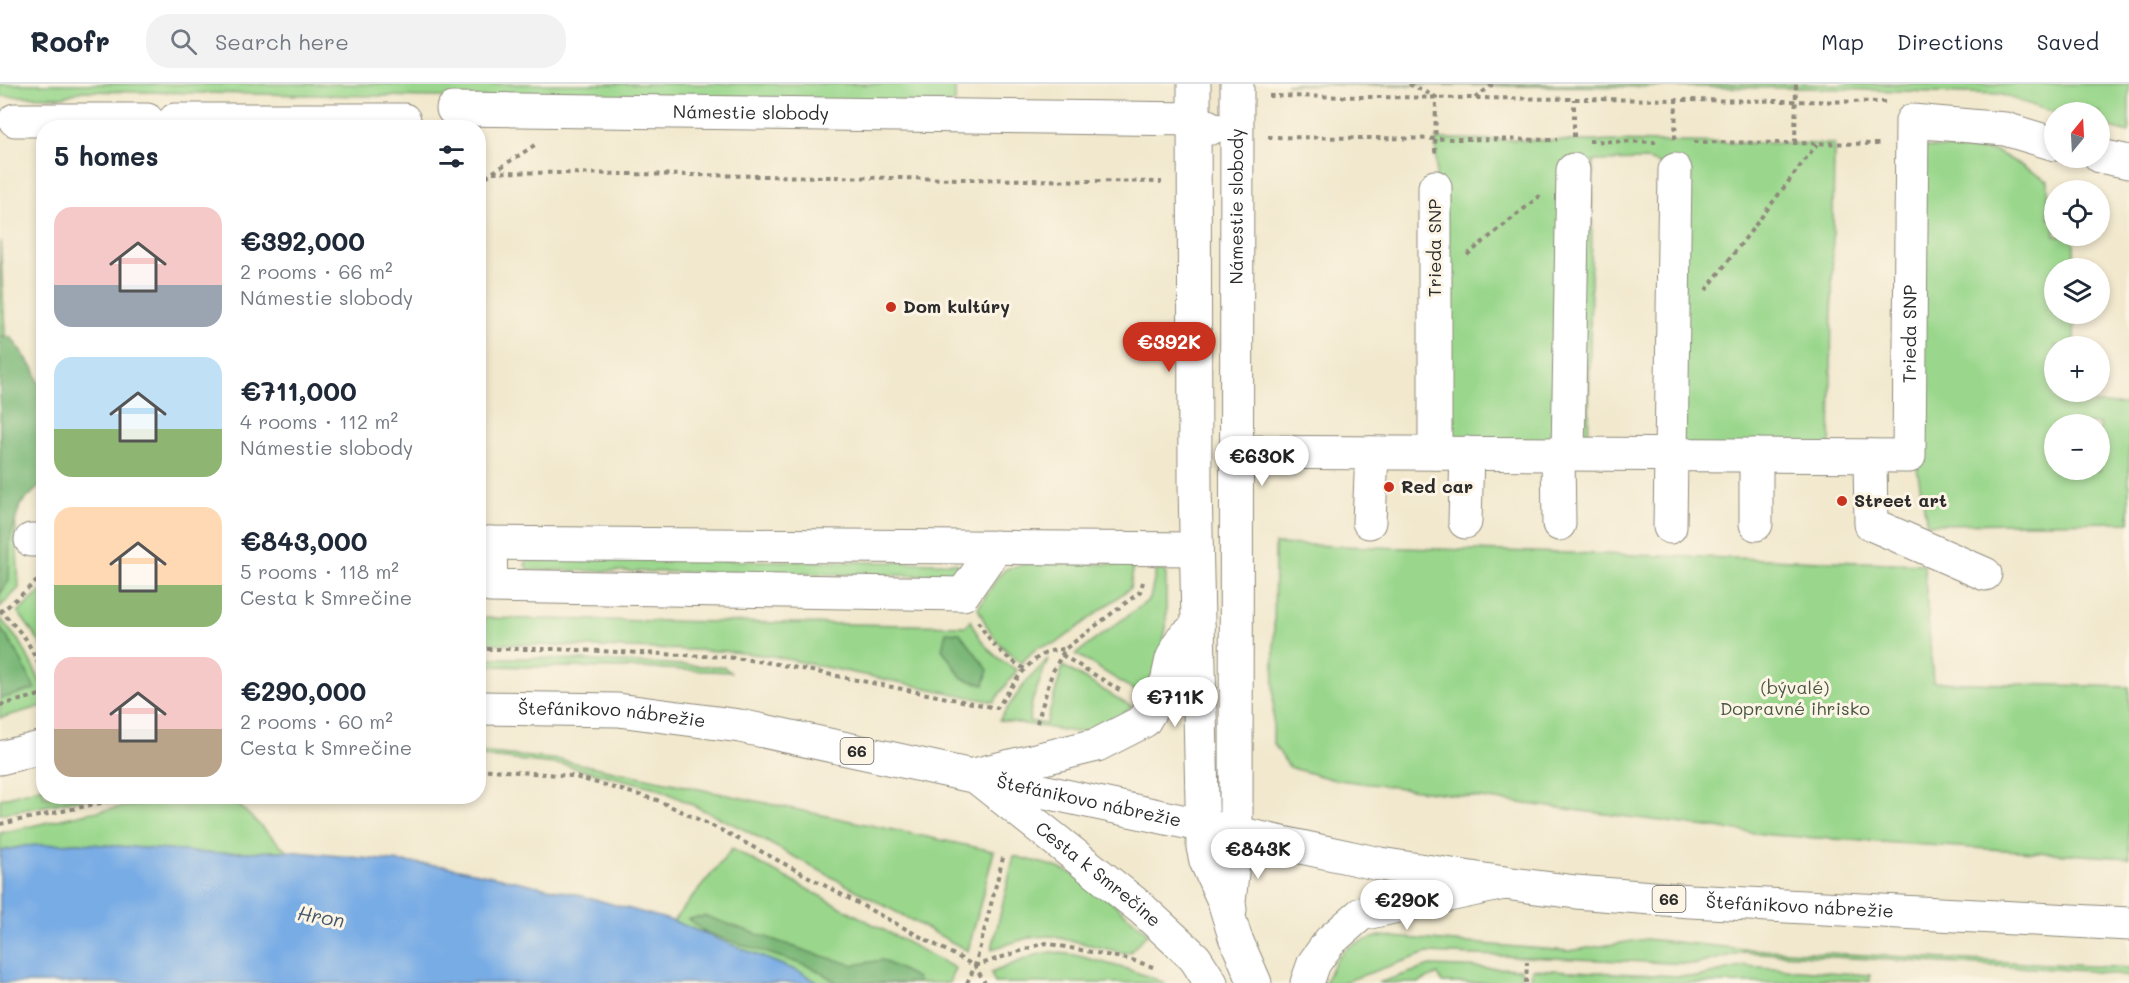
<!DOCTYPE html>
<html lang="en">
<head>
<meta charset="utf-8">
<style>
  body { margin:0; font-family:Mali,sans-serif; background:#f2f2f3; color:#1f2937; height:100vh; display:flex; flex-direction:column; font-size:22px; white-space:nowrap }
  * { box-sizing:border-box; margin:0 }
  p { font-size:20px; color:#747a83 }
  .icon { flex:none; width:33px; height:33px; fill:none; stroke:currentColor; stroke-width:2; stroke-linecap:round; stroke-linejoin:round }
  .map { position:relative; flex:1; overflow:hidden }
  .sheet { position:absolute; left:36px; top:36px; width:450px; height:684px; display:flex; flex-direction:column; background:#fff; border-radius:24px; box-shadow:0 3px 9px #0003 }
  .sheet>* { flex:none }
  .needle { width:39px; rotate:18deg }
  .fabs { position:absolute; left:2044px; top:18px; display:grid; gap:12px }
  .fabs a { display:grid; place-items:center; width:66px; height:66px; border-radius:50%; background:#fff; box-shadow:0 3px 9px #0003; font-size:30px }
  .price { position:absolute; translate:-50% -51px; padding:0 14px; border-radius:21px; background:#fff; color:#222; font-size:20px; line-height:39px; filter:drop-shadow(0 2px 3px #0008) }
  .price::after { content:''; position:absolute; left:50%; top:36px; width:18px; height:14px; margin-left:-9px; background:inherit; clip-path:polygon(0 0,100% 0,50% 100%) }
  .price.active { background:#c8321e; color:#fff }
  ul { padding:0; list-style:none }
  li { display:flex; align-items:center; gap:18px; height:150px; padding:0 18px }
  li span { display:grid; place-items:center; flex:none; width:168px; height:120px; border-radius:18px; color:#555 }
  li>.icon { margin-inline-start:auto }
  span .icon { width:72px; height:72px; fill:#fffc; stroke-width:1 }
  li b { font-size:26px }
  h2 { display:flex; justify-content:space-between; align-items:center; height:72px; padding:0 18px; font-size:26px }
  header { display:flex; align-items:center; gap:36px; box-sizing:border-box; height:84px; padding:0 30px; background:#fff; border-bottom:2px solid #e0e1e3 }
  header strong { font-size:28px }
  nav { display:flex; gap:33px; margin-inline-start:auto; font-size:21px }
  .search { width:420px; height:54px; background:#f2f2f3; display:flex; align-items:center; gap:15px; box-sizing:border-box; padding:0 21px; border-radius:24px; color:#747a83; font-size:22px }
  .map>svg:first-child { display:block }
  .built { fill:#e9d9ba }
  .green { fill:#9ad78c; stroke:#62815c; stroke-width:1.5; fill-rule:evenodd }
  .forest { fill:#7bb878; stroke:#537252; stroke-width:1.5 }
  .water { fill:#78ace5; stroke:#526c88; stroke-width:1.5 }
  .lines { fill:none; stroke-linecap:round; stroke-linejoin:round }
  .minor-casing { stroke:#8e8a7c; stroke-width:35 }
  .major-casing { stroke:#8e8a7c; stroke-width:35 }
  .path { stroke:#8e8a7c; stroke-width:4; stroke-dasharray:4.5 4.5; stroke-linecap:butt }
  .minor { stroke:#fff; stroke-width:33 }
  .major { stroke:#fff; stroke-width:33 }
  .poi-dot { fill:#c8321e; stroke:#fcf5e5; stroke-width:2 }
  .labels { text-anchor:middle; stroke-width:6; stroke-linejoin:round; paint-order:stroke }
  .shield { fill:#fcf5e5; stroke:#6a6863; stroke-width:1.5 }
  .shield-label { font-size:16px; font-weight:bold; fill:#2b2b2b }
  .street-label { font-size:18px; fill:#2b2b2b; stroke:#fcf5e5 }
  .poi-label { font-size:18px; font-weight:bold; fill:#2b2b2b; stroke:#fcf5e5; text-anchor:start }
  .park-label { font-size:18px; fill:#475643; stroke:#fcf5e5 }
  .water-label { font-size:20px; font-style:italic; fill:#46586c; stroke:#fcf5e5 }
</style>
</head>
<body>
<header>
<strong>Roofr</strong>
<div class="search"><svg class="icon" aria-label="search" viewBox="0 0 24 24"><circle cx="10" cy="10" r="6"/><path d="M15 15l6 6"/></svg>Search here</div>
<nav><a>Map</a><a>Directions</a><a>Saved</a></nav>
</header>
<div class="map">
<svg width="2129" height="899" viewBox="0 0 2129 899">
  <rect width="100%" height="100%" fill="#fcf5e5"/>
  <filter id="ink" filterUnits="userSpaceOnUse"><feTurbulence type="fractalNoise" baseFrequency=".0167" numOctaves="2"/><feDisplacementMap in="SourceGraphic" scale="12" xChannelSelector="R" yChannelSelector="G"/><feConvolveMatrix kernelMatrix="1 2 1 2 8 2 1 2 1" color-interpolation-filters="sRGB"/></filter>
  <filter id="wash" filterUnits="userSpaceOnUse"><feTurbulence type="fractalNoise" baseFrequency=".008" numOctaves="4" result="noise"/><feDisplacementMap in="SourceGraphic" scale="24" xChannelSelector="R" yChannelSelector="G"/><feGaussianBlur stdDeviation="1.35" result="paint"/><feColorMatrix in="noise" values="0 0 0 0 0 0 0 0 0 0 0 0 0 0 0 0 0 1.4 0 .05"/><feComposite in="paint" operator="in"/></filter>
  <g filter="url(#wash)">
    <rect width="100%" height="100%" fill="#f1e8cd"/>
    <polygon class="built" points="1756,889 1897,899 1704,899"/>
    <g class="green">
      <polygon points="0,0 955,0 955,19 612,16 82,7 63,13 0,12"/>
      <polygon points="1286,0 2129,0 2129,49 2100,41 2100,28 2055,29 1999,10 1805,4"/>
      <polygon points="1436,55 1834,60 1830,371 1671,371 1675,86 1648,76 1593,77 1588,370 1435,369"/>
      <path d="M 1925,63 L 1996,67 L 2048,97 L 2049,134 L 2055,135 L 2055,152 L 2074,152 L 2074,184 L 2055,184 L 2055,230 L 2074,230 L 2074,262 L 2055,262 L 2055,308 L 2075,308 L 2075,320 L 2129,320 L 2129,438 L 1927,440 L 1917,384 ZM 2055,340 L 2100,340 L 2100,386 L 2055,386 Z"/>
      <polygon points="0,155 19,504 0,523"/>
      <polygon points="1275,460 1924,480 1933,598 2129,603 2129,774 1771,751 1331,695 1289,683 1273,659"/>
      <polygon points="529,474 956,479 963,483 956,492 529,486 525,480"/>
      <path d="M 1024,480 L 1134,480 L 1130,504 L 1057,559 L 1038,563 L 1021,579 C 1000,563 988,548 978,524 L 998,493 L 1006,485 Z"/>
      <polygon points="1163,485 1166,491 1166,544 1159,578 1143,612 1076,570 1150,515 1156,487"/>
      <polygon points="43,506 43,563 18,528"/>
      <polygon points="0,534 22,561 44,605 43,622 0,634"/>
      <path d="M 479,534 L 966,542 L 970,536 C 982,561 993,573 1017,586 L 994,618 L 772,572 L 723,567 L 479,559 Z"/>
      <polygon points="479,574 538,574 724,583 730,588 639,584 479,582"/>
      <polygon points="1048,575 1032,618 1029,637 1046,640 1063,582 1132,623 1105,642 1076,648 999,636 1026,598"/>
      <polygon points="479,668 561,676 994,767 968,867 743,745 657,704 564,681 479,672"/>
      <polygon points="43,703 44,712 94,713 0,730 0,715"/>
      <polygon points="229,712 287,767 207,769 78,759 25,762 0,767 0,749 6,748 87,729 182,713"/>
      <polygon points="732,765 955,884 949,899 819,899 802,889 673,837"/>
      <polygon points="1014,772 1053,782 1083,794 1148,849 1130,868 1125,869 1051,852 1031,853 992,865"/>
      <path d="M 1380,852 L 1569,867 L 1646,855 L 1744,865 L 2129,884 L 2129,893 L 2088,887 L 1743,868 L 1697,880 L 1427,869 L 1341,899 L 1325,899 C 1339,864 1345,862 1380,852 Z"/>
      <polygon points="1052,868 1075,871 1127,885 1166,899 995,899 991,889 1035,871"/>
      <polygon points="1430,882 1521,885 1520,899 1442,899 1438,890 1418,899 1378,899"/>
      <polygon points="1745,882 1870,891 1870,897 1822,895 1783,899 1531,899 1532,885 1697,893"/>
    </g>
    <g class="forest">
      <polygon points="0,252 11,253 34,285 43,311 44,398 20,421 10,455 9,497 0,510"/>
      <polygon points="0,543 17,568 35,605 0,615"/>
      <polygon points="946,548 960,549 988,586 984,601 962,594 942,565"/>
      <polygon points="705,832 815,870 854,881 882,876 917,894 918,899 838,899 813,884 704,848 688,835"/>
    </g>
    <polygon class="water" points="78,759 207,769 287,767 445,782 576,810 673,837 802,889 819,899 0,899 0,767 25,762"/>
  </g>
  <g filter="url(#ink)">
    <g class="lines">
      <defs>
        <g id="minor">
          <polyline points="1194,0 1195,402 1203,763 1206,777 1224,817 1235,853 1255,899"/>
          <path id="s1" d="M 453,25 L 1193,35 L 1211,44"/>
          <polyline points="15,36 147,36"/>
          <polyline points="175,36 404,36 404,44"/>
          <polyline points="2100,72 2129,78"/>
          <path id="s2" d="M 1237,368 L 1909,372 L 1912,37 L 2005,45 L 2055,60"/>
          <polyline points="1435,369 1435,103"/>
          <polyline points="1558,370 1559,440"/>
          <polyline points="1568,370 1573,86"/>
          <polyline points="1870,372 1871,440 1985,490"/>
          <polyline points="1369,438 1372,369"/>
          <polyline points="1465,438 1467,369"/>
          <polyline points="1756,440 1756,371"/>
          <polyline points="1670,443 1675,86"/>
          <polyline points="31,456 44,456"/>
          <polyline points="478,459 1196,465"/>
          <polyline points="490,459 491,502 963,510 996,463"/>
          <path id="s3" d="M 974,691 L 1141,824 L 1195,874 L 1211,899"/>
          <polyline points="974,691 1097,661 1144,637 1167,598 1172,575 1182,555 1198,542"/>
          <path id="s4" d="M 1230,826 L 1229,818 L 1236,751 L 1237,0"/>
          <polyline points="1307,899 1314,879 1330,857 1361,830 1504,799"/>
        </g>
        <g id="major">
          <path id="s5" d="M 478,624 L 618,626 L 740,642 L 1380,780 L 1504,799 L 1576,808 L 1690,817 L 2129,840"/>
          <polyline points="0,674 44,663"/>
        </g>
      </defs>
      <use href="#minor" class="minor-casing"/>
      <use href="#major" class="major-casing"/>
      <g class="path">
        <polyline points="1409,0 1436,13 1435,73"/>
        <polyline points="1269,12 1885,18"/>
        <polyline points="1475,14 1493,0"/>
        <polyline points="1268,53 1557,56"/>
        <polyline points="1574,53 1574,15"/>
        <polyline points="1675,55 1676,16"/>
        <polyline points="1589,57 1656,58"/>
        <polyline points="1694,58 1881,60"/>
        <polyline points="1795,59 1796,0"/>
        <polyline points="493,88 1162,98"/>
        <polyline points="478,98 538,59"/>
        <polyline points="1467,171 1541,111"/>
        <polyline points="1706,206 1817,60"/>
        <polyline points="0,525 26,555 44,590"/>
        <polyline points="0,529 44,491"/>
        <path d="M 978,537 C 989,558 1004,573 1025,585"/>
        <path d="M 478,565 L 555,565 L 726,573 L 772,579 L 997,624 C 1015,599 1031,565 1065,565"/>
        <polyline points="1062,571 1123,608"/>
        <polyline points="0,621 44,610"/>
        <polyline points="1037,639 1052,589 1065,565 1140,508 1143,498"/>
        <polyline points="478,685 572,692 657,716 725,748 975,882 985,899"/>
        <polyline points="0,740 135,712"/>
        <polyline points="975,882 1045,859 1132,876 1156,884"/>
        <polyline points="967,899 975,882 1004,770"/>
        <polyline points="1526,899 1527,878"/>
      </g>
      <use href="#minor" class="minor"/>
      <use href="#major" class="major"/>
    </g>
  </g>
  <g class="poi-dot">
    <circle cx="891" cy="223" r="6"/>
    <circle cx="1389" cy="403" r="6"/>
    <circle cx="1842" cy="417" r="6"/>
  </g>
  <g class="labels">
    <g class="shield">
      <rect x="840.5" y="654" width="33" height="26" rx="4.5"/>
      <rect x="1652.5" y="802" width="33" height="26" rx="4.5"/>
    </g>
    <g class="shield-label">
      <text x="857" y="673">66</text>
      <text x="1669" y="821">66</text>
    </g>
    <g class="street-label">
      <text dy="6" stroke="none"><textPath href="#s1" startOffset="298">Námestie slobody</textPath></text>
      <text dy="6" stroke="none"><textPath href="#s4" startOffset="704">Námestie slobody</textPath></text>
      <text transform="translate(1435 164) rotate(-90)" y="6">Trieda SNP</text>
      <text dy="6" stroke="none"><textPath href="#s2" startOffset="794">Trieda SNP</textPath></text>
      <text dy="6" stroke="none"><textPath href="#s5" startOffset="134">Štefánikovo nábrežie</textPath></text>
      <text dy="6" stroke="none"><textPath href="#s5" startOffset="620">Štefánikovo nábrežie</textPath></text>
      <text dy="6" stroke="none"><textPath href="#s3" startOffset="159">Cesta k Smrečine</textPath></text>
      <text dy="6" stroke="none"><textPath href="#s5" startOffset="1340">Štefánikovo nábrežie</textPath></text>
    </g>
    <g class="poi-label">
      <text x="903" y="229">Dom kultúry</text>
      <text x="1401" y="409">Red car</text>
      <text x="1854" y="423">Street art</text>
    </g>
    <g class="park-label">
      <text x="1795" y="610">(bývalé)<tspan x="1795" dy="21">Dopravné ihrisko</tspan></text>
    </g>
    <g class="water-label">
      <text transform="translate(321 833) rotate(10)" y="7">Hron</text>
    </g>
  </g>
</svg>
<div class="fabs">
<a><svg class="needle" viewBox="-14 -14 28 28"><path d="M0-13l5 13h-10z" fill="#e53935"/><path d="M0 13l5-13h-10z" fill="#747a83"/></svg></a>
<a><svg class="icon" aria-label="locate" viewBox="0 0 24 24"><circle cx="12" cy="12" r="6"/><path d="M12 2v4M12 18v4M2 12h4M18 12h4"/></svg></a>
<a><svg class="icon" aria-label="layers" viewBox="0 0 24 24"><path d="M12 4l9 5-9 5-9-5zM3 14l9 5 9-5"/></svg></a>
<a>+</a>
<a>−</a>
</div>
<b class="price active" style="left:1169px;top:289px">€392K</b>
<b class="price" style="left:1262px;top:403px">€630K</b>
<b class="price" style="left:1175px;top:644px">€711K</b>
<b class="price" style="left:1258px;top:796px">€843K</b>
<b class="price" style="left:1407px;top:847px">€290K</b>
<section class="sheet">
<h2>5 homes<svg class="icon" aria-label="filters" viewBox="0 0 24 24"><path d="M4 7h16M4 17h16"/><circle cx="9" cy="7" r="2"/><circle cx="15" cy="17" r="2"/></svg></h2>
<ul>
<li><span style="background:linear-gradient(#f6c9c9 65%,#9aa5b1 0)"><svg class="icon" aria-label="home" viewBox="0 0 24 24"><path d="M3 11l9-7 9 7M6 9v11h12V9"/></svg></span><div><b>€392,000</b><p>2 rooms · 66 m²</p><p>Námestie slobody</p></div></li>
<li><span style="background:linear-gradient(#bfe0f5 60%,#8fb573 0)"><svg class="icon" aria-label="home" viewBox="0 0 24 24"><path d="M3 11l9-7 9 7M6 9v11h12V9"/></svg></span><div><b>€711,000</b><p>4 rooms · 112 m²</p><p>Námestie slobody</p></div></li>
<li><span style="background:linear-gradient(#ffd9b3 65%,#8fb573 0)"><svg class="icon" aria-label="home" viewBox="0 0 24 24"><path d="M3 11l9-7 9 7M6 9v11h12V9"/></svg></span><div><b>€843,000</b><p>5 rooms · 118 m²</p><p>Cesta k Smrečine</p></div></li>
<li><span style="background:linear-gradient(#f6c9c9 60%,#b9a48a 0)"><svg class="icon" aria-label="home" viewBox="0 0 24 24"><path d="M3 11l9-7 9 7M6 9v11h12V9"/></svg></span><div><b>€290,000</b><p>2 rooms · 60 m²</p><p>Cesta k Smrečine</p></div></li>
</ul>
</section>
</div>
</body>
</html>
